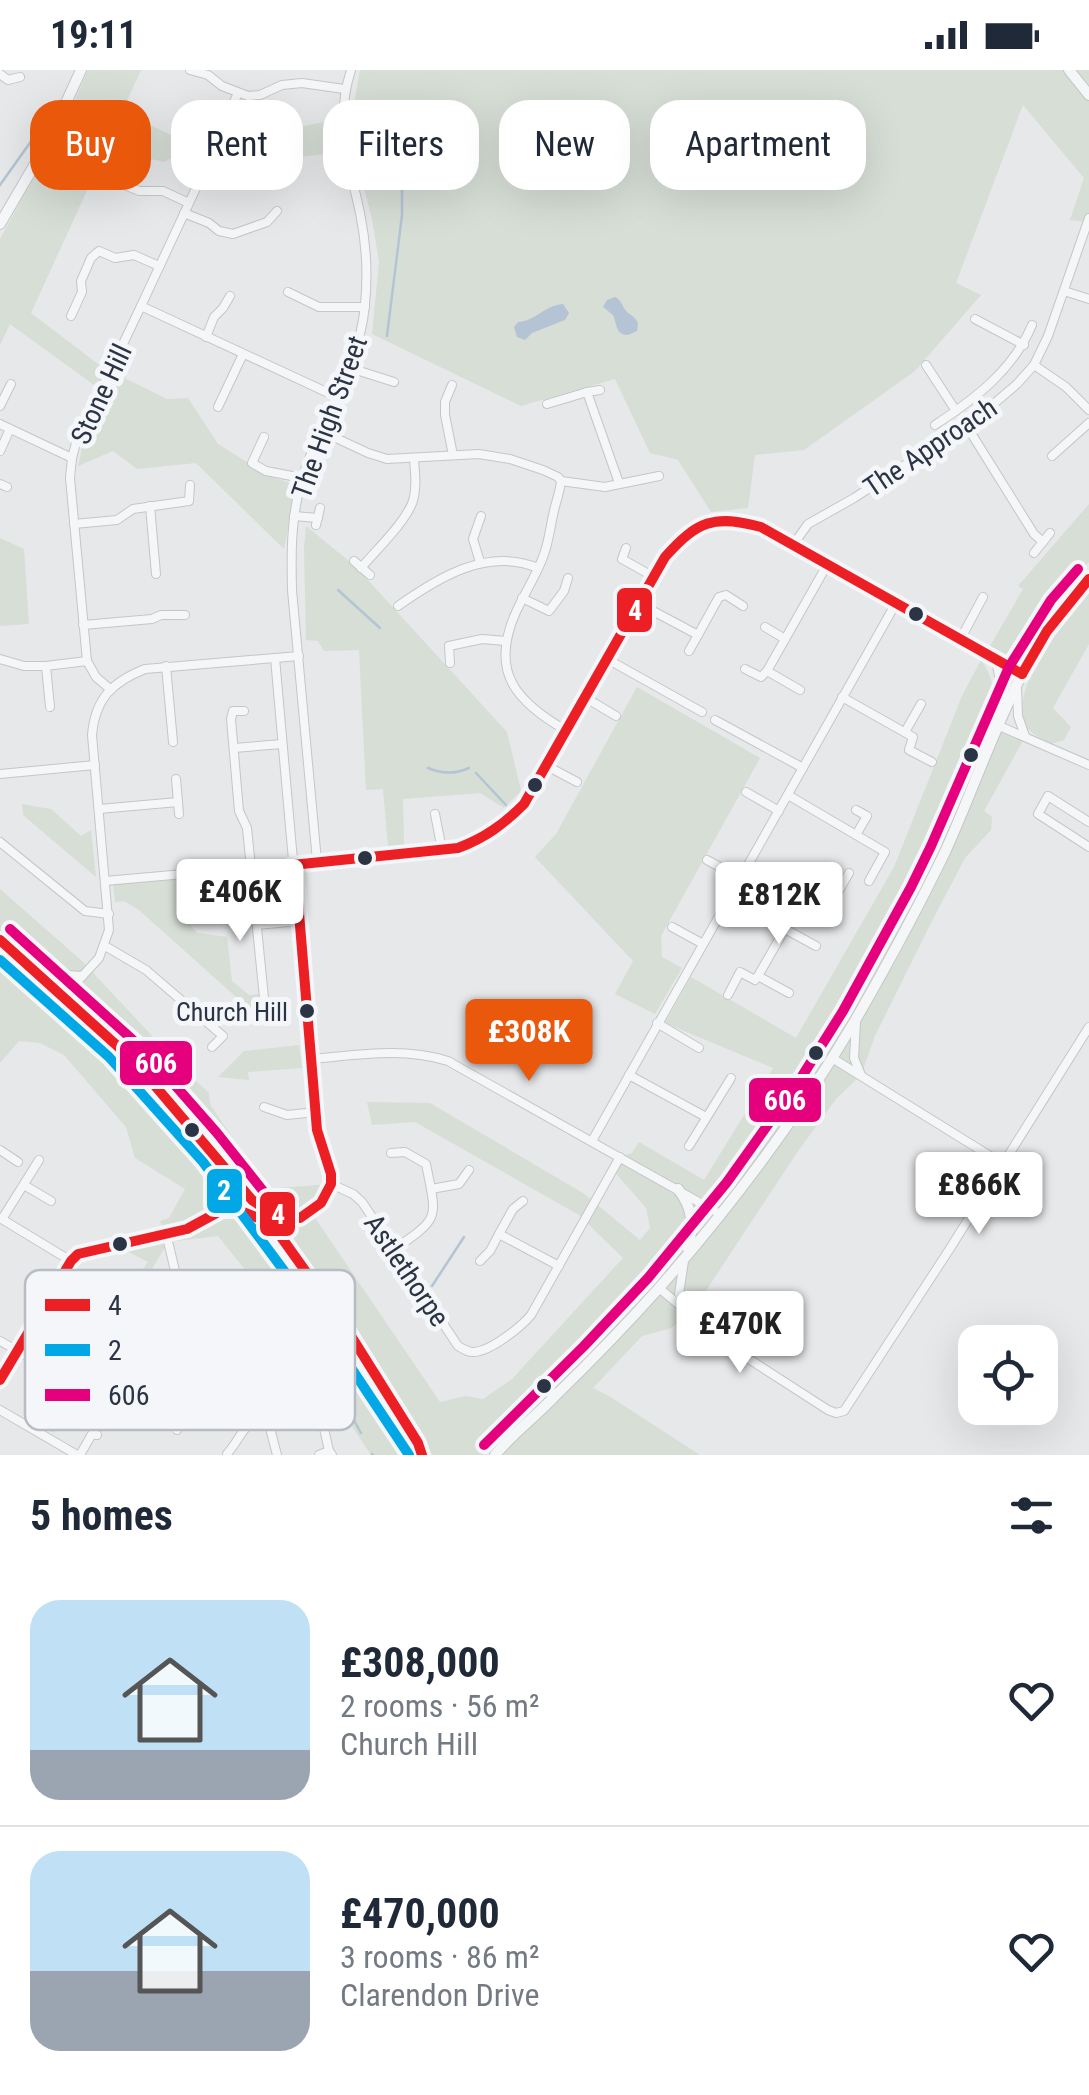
<!DOCTYPE html>
<html lang="en">
<head>
<meta charset="utf-8">
<style>
  body { margin:0; font-family:"Roboto Condensed",sans-serif; background:#f2f2f3; color:#1f2937; height:100vh; display:flex; flex-direction:column; font-size:38px; white-space:nowrap }
  * { box-sizing:border-box; margin:0 }
  p { font-size:32px; color:#747a83 }
  .icon { flex:none; width:55px; height:55px; fill:none; stroke:currentColor; stroke-width:2; stroke-linecap:round; stroke-linejoin:round }
  .map { position:relative; height:1385px; overflow:hidden }
  .side { display:flex; flex-direction:column; background:#fff; flex:1 }
  .side>* { flex:none }
  .hud { position:absolute; left:30px; top:30px; width:1030px; height:90px; display:flex; gap:20px }
  .controls { position:absolute; left:958px; top:1255px; display:grid; gap:20px }
  .controls a { display:grid; place-items:center; width:100px; height:100px; border-radius:20px; background:#fff; box-shadow:0 10px 40px #0002; font-size:50px }
  .price { position:absolute; translate:-50% -85px; padding:0 22px; border-radius:10px; background:#fff; color:#222; font-size:32px; line-height:65px; filter:drop-shadow(0 2px 5px #0008) }
  .price::after { content:''; position:absolute; left:50%; top:60px; width:30px; height:22px; margin-left:-15px; background:inherit; clip-path:polygon(0 0,100% 0,50% 100%) }
  .price.on { background:#ea580c; color:#fff }
  ul { padding:0; list-style:none }
  li { display:flex; align-items:center; gap:30px; height:250px; padding:0 30px }
  li+li { border-top:2px solid #e0e1e3 }
  li span { display:grid; place-items:center; flex:none; width:280px; height:200px; border-radius:30px; color:#555 }
  li>.icon { margin-inline-start:auto }
  span .icon { width:120px; height:120px; fill:#fffc; stroke-width:1 }
  li b { font-size:42px }
  h2 { display:flex; justify-content:space-between; align-items:center; height:120px; padding:0 30px; font-size:42px }
  .pill { padding:0 35px; border-radius:30px; background:#fff; box-shadow:0 10px 40px #0002; font-size:35px; line-height:90px }
  .pill.on { background:#ea580c; color:#fff }
  .status { display:flex; justify-content:space-between; align-items:center; height:70px; padding:0 50px; background:#fff; direction:ltr }
  .status svg { height:28px; fill:currentColor }
  .map>svg:first-child { display:block }
  .green { fill:#d6ded6; fill-rule:evenodd }
  .water { fill:#b4c4d5 }
  .lines { fill:none; stroke-linecap:round; stroke-linejoin:round }
  .stream { stroke:#b4c4d5; stroke-width:2.5 }
  .minor-casing { stroke:#c4c6c8; stroke-width:10 }
  .tertiary-casing { stroke:#c4c6c8; stroke-width:12 }
  .minor { stroke:#f5f6f7; stroke-width:8 }
  .tertiary { stroke:#f5f6f7; stroke-width:10 }
  .bus-1-casing { stroke:#f4f6f9; stroke-width:18 }
  .bus-2-casing { stroke:#f4f6f9; stroke-width:18 }
  .bus-3-casing { stroke:#f4f6f9; stroke-width:18 }
  .bus-1 { stroke:#ec1f25; stroke-width:10 }
  .bus-2 { stroke:#02a7e6; stroke-width:10 }
  .bus-3 { stroke:#e5007d; stroke-width:10 }
  .bus-dot { fill:#2b3445; stroke:#f4f6f9; stroke-width:4 }
  .labels { text-anchor:middle; stroke-width:10; stroke-linejoin:round; paint-order:stroke }
  .bus-label { font-size:26px; fill:#2b3445; stroke:#f4f6f9; text-anchor:end }
  .street-label { font-size:28px; fill:#2b3445; stroke:#f4f6f9 }
  .key { fill:#f4f6f9; stroke:#b8bcc3; stroke-width:2.5 }
  .key-label { font-size:28px; fill:#2b3445 }
  .line-badge { stroke:#f4f6f9; stroke-width:4 }
  .badge-label { font-size:28px; text-anchor:middle; font-weight:bold; fill:#fff }
</style>
</head>
<body>
<div class="status"><b>19:11</b><svg viewBox="0 0 49 12"><path d="M0 12V9h3v3zM5 12V6h3v6zM10 12V3h3v9zM15 12V0h3v12zM26 1h20v11H26zM47 4h2v5h-2z"/></svg></div>
<div class="map">
<svg width="1089" height="1385" viewBox="0 0 1089 1385">
  <rect width="100%" height="100%" fill="#e6e8ea"/>
  <g class="green">
    <polygon points="88,0 141,0 122,42 197,77 236,46 247,68 338,49 340,82 267,91 246,81 205,94 177,85 164,92 106,79 31,243 102,297 167,329 188,328 218,374 269,406 296,415 284,479 196,393 137,399 113,381 78,396 84,369 102,333 94,315 10,254 0,275 0,169 73,35"/>
    <polygon points="360,0 1089,0 1089,148 1087,152 1070,150 1084,108 1023,35 956,213 981,225 915,301 804,380 755,385 748,438 711,442 678,390 650,383 615,309 521,336 372,264 379,192 372,149 349,63"/>
    <polygon points="1089,434 1089,492 1052,534 1024,575 1015,584 1003,584 990,576 1023,519 1018,516"/>
    <polygon points="306,456 355,496 507,662 521,721 504,738 480,723 403,729 404,775 388,776 383,719 366,720 359,580 324,581 318,571 306,570 304,478"/>
    <polygon points="0,468 24,479 29,554 0,556"/>
    <path d="M 1089,518 L 1089,574 L 1053,638 L 1071,657 L 1064,670 L 1051,674 C 1042,669 1031,664 1026,656 C 1007,621 1066,544 1089,518 Z"/>
    <path d="M 981,590 C 1008,628 983,654 965,690 C 960,702 957,715 953,728 L 955,731 L 946,777 L 997,655 L 1025,667 L 984,741 L 992,747 L 991,760 L 965,788 L 931,853 L 875,966 L 861,1005 L 836,1029 L 796,1084 L 690,1245 L 669,1259 L 642,1266 L 593,1318 L 609,1326 L 700,1385 L 495,1385 L 502,1375 L 483,1385 L 433,1385 L 420,1374 L 422,1385 L 371,1385 L 321,1309 L 270,1222 L 255,1212 L 218,1166 L 168,1172 L 160,1151 L 169,1148 L 185,1119 L 135,1088 L 126,1057 L 64,985 L 40,973 L 19,971 L 0,993 L 0,819 L 82,891 L 183,999 L 209,1023 L 210,1034 L 266,1119 L 331,1114 L 311,1142 L 440,1332 L 466,1326 L 483,1329 L 512,1309 L 623,1188 L 579,1145 L 415,1052 L 372,1055 L 367,1032 L 430,1033 L 583,1123 L 640,1170 L 650,1158 L 646,1138 L 613,1100 L 620,1087 L 632,1083 L 639,1072 L 704,1110 L 773,998 L 665,953 L 691,907 L 796,968 L 894,797 L 962,626 ZM 244,1120 L 271,1143 L 298,1149 L 279,1164 C 266,1149 241,1141 222,1139 ZM 681,1121 L 720,1144 L 687,1182 L 692,1145 Z"/>
    <polygon points="637,617 760,688 661,866 662,887 682,898 655,944 615,924 633,891 535,787 556,764"/>
    <polygon points="22,734 51,739 81,766 91,760 96,807 23,745"/>
    <polygon points="181,808 176,838 197,863 227,867 232,911 249,925 259,924 255,944 139,840 124,831 115,832 113,813"/>
    <polygon points="299,975 302,998 248,1002 249,1010 218,1007 244,981"/>
    <polygon points="164,1169 165,1177 54,1363 40,1355 69,1305 148,1192 125,1180"/>
  </g>
  <g class="water">
    <path d="M 615,227 C 622,230 622,237 627,242 C 632,246 635,247 638,253 L 637,261 L 628,265 C 615,265 617,253 613,245 L 603,237 L 607,230 Z"/>
    <path d="M 563,234 L 569,243 L 565,250 L 532,263 L 525,270 L 517,267 L 514,257 L 518,252 C 536,251 543,236 563,234 Z"/>
  </g>
  <g class="lines">
    <g class="stream">
      <polyline points="0,115 37,63"/>
      <polyline points="387,266 402,145 402,82"/>
      <polyline points="338,520 380,558"/>
      <path d="M 428,698 C 442,704 456,704 469,698"/>
      <polyline points="476,703 506,735"/>
      <polyline points="432,1216 464,1167"/>
      <polyline points="283,1230 316,1282 361,1363"/>
      <polyline points="372,1384 373,1385"/>
    </g>
    <defs>
      <g id="minor">
        <polyline points="190,0 208,5 222,16 248,26 260,25 282,15 302,13 344,19"/>
        <polyline points="0,4 8,10 20,7"/>
        <polyline points="228,45 238,23"/>
        <polyline points="127,116 139,121 163,121 189,133"/>
        <polyline points="184,143 209,153 219,161 233,164 267,152 277,141"/>
        <polyline points="1064,221 1089,229"/>
        <polyline points="288,222 319,237 365,237"/>
        <polyline points="141,236 204,101"/>
        <polyline points="71,246 82,222 81,211 91,188 99,181 115,188 134,185 159,196"/>
        <polyline points="975,249 1024,275"/>
        <polyline points="206,267 214,247 223,238 230,226"/>
        <polyline points="926,295 956,341"/>
        <polyline points="1034,295 1066,317 1089,340"/>
        <polyline points="350,298 394,312"/>
        <polyline points="452,315 445,332 445,345 453,385"/>
        <polyline points="600,320 587,322 619,413"/>
        <polyline points="547,334 587,322"/>
        <polyline points="0,336 11,314"/>
        <polyline points="218,337 243,284"/>
        <polyline points="0,354 72,388"/>
        <path d="M 935,355 C 976,328 1013,300 1032,255"/>
        <polyline points="966,355 1034,464 1043,472"/>
        <polyline points="321,361 368,383 387,389 479,384 510,389 543,400 558,407 561,411 605,417 659,406"/>
        <polyline points="264,367 252,393 266,401 302,408"/>
        <polyline points="0,381 10,359"/>
        <polyline points="1052,386 1089,353"/>
        <path d="M 561,411 C 560,422 556,431 554,441 C 550,457 549,472 543,487 C 536,506 524,524 516,542 C 489,602 516,632 567,661"/>
        <polyline points="0,414 7,417"/>
        <polyline points="150,436 156,504"/>
        <polyline points="294,446 318,448"/>
        <polyline points="74,454 117,450 133,439 189,431 190,415"/>
        <polyline points="316,455 320,438"/>
        <polyline points="793,475 808,454 854,428 977,348 1017,314 1034,295 1048,266 1089,148"/>
        <polyline points="626,478 622,489 654,507"/>
        <polyline points="1034,483 1050,463"/>
        <polyline points="354,491 370,505"/>
        <polyline points="480,492 473,469 481,446"/>
        <path d="M 361,498 C 377,479 405,453 413,431 C 417,417 415,403 414,389"/>
        <polyline points="522,528 549,541 564,521 568,508"/>
        <polyline points="638,533 698,565 689,581"/>
        <path d="M 398,536 C 439,507 488,477 538,498"/>
        <polyline points="83,555 152,549 161,545 185,545"/>
        <polyline points="765,557 785,569"/>
        <polyline points="698,565 719,527 726,525 743,536"/>
        <polyline points="960,570 983,527"/>
        <path d="M 275,588 L 317,1060 C 322,1075 330,1092 331,1107 C 332,1134 297,1150 279,1164"/>
        <polyline points="0,589 24,596 46,596"/>
        <polyline points="607,589 702,642"/>
        <polyline points="996,591 1001,616 1001,645"/>
        <polyline points="450,593 449,576 482,569 506,571"/>
        <polyline points="166,596 173,672"/>
        <polyline points="745,599 761,607 767,601"/>
        <polyline points="1017,616 1018,646 1025,666"/>
        <polyline points="110,619 96,607 87,591 70,408 72,388 76,373 141,236 337,327"/>
        <polyline points="800,620 767,601 827,495"/>
        <polyline points="842,627 913,667 909,680 932,692"/>
        <polyline points="586,628 616,646"/>
        <polyline points="50,637 46,596 87,591"/>
        <polyline points="244,641 233,641 231,649 239,741 247,758 266,948"/>
        <polyline points="715,650 803,698"/>
        <polyline points="997,655 1089,695"/>
        <polyline points="905,662 921,634"/>
        <polyline points="234,678 282,674"/>
        <polyline points="547,696 577,712"/>
        <polyline points="0,704 95,695"/>
        <polyline points="176,709 178,732"/>
        <polyline points="746,722 779,741"/>
        <polyline points="788,725 885,782 869,811"/>
        <polyline points="99,739 178,732 179,744"/>
        <polyline points="435,744 442,780"/>
        <polyline points="1089,752 1048,726 1038,744 1089,777"/>
        <polyline points="856,765 867,746 856,740"/>
        <polyline points="0,772 85,841 109,844"/>
        <polyline points="707,790 740,808"/>
        <path d="M 317,791 L 292,520 C 291,482 291,443 303,406 C 321,347 360,297 365,234 C 368,204 366,172 360,143 C 349,91 334,53 351,0"/>
        <path d="M 292,795 L 458,778 L 475,772 L 502,756 L 524,734 L 665,487 C 697,449 713,442 761,457 L 1022,604"/>
        <polyline points="203,802 207,849"/>
        <polyline points="105,811 251,798"/>
        <polyline points="730,826 786,857 808,820 834,829 849,803"/>
        <polyline points="257,855 299,851"/>
        <polyline points="672,857 703,874"/>
        <polyline points="786,857 785,859 816,876"/>
        <polyline points="785,859 758,906 789,923"/>
        <polyline points="105,876 146,900 223,966 212,977"/>
        <polyline points="37,897 56,904 81,906"/>
        <polyline points="728,925 740,902 755,910 758,906"/>
        <path d="M 64,926 L 99,888 L 109,860 L 92,665 C 95,629 112,612 145,599 L 299,586"/>
        <polyline points="856,952 854,988 861,1005"/>
        <polyline points="657,953 699,978"/>
        <polyline points="832,988 1003,1094"/>
        <path d="M 312,989 C 359,985 402,977 448,991 L 720,1144"/>
        <polyline points="629,1005 706,1047"/>
        <polyline points="264,1037 287,1045 316,1042"/>
        <polyline points="592,1071 896,533"/>
        <polyline points="689,1076 731,1008"/>
        <polyline points="0,1080 18,1092"/>
        <path d="M 391,1083 L 405,1082 L 426,1094 C 437,1150 441,1147 393,1180"/>
        <path d="M 331,1114 L 353,1124 L 362,1132 L 458,1276 C 465,1280 467,1282 474,1282 C 491,1281 521,1257 531,1245 L 620,1087"/>
        <polyline points="24,1115 51,1131"/>
        <polyline points="431,1119 459,1114 469,1100"/>
        <path d="M 258,1134 C 272,1143 283,1147 300,1148"/>
        <polyline points="221,1140 246,1143 268,1153"/>
        <polyline points="0,1148 71,1191"/>
        <polyline points="2,1149 39,1090"/>
        <polyline points="166,1163 185,1243 196,1259 249,1292 255,1300 277,1385"/>
        <polyline points="499,1164 513,1139 523,1131"/>
        <polyline points="480,1191 490,1181 499,1164 559,1196"/>
        <polyline points="659,1218 727,1275 828,1340 836,1343 844,1341 949,1180 1089,957"/>
        <polyline points="52,1224 83,1243 76,1256"/>
        <polyline points="683,1236 679,1224 684,1191"/>
        <polyline points="0,1271 50,1299 58,1287"/>
        <polyline points="236,1283 259,1243"/>
        <polyline points="0,1310 71,1191 78,1184 189,1158 221,1140 244,1119"/>
        <polyline points="112,1312 140,1309"/>
        <path d="M 260,1315 C 281,1309 286,1307 296,1287"/>
        <polyline points="0,1340 77,1385"/>
        <polyline points="323,1354 329,1381"/>
        <path d="M 177,1360 L 182,1350 C 171,1344 156,1339 148,1329 C 143,1322 142,1314 140,1306 C 131,1273 156,1251 185,1243"/>
        <path d="M 227,1384 C 244,1364 241,1354 268,1345"/>
        <polyline points="80,1385 92,1364 97,1365"/>
        <polyline points="319,1385 329,1381 332,1385"/>
      </g>
      <g id="tertiary">
        <polyline points="1069,0 1089,25"/>
        <polyline points="0,154 49,70 81,0"/>
        <path d="M 0,870 C 46,909 94,949 136,993 C 245,1108 334,1239 418,1373 L 422,1385"/>
        <path d="M 678,1119 C 693,1138 694,1155 688,1179"/>
        <path d="M 495,1385 C 512,1364 535,1347 554,1327 C 590,1292 626,1255 659,1218 C 732,1135 800,1044 856,949 C 887,895 918,838 945,782 C 988,688 1015,585 1089,509"/>
      </g>
    </defs>
    <use href="#minor" class="minor-casing"/>
    <use href="#tertiary" class="tertiary-casing"/>
    <use href="#minor" class="minor"/>
    <use href="#tertiary" class="tertiary"/>
    <defs>
      <g id="bus-1">
        <polyline points="1022,604 1047,561 1089,509"/>
        <path d="M 292,795 L 458,778 C 485,768 504,754 524,734 L 665,487 C 697,451 714,444 761,457 L 1022,604"/>
        <polyline points="0,870 134,991 252,1130 271,1143 300,1148 321,1133 331,1114 331,1104 317,1060 296,807 292,795"/>
        <polyline points="0,1310 71,1191 78,1184 187,1159 222,1140 238,1140 261,1149 279,1164 346,1258 418,1373 422,1385"/>
      </g>
      <polyline id="bus-2" points="0,890 109,987 203,1092 308,1233 409,1385"/>
      <g id="bus-3">
        <polyline points="10,859 145,981 217,1063 283,1146"/>
        <polyline points="484,1375 584,1276 648,1208 727,1112 799,1011 843,941 911,817 931,776 1009,597 1051,530 1078,499"/>
      </g>
    </defs>
    <use href="#bus-1" class="bus-1-casing"/>
    <use href="#bus-2" class="bus-2-casing"/>
    <use href="#bus-3" class="bus-3-casing"/>
    <use href="#bus-1" class="bus-1"/>
    <use href="#bus-2" class="bus-2"/>
    <use href="#bus-3" class="bus-3"/>
  </g>
  <g class="bus-dot">
    <circle cx="916" cy="544" r="9"/>
    <circle cx="971" cy="685" r="9"/>
    <circle cx="535" cy="715" r="9"/>
    <circle cx="365" cy="788" r="9"/>
    <circle cx="307" cy="941" r="9"/>
    <circle cx="816" cy="983" r="9"/>
    <circle cx="192" cy="1060" r="9"/>
    <circle cx="120" cy="1174" r="9"/>
    <circle cx="544" cy="1316" r="9"/>
  </g>
  <g class="labels">
    <g class="bus-label">
      <text x="288" y="951">Church Hill</text>
    </g>
    <g class="street-label">
      <text transform="translate(101 324) rotate(-65)" y="10">Stone Hill</text>
      <text transform="translate(329 347) rotate(-70)" y="10">The High Street</text>
      <text transform="translate(930 377) rotate(-34)" y="10">The Approach</text>
      <text transform="translate(407 1200) rotate(56)" y="10">Astlethorpe</text>
    </g>
  </g>
  <rect x="25" y="1200" width="330" height="160" rx="15" class="key"/>
  <rect x="45" y="1229" width="45" height="12" fill="#ec1f25"/>
  <rect x="45" y="1274" width="45" height="12" fill="#02a7e6"/>
  <rect x="45" y="1319" width="45" height="12" fill="#e5007d"/>
  <g class="key-label">
    <text x="108" y="1245">4</text>
    <text x="108" y="1290">2</text>
    <text x="108" y="1335">606</text>
  </g>
  <g class="line-badge">
    <rect x="615" y="516" width="39" height="48" rx="10" fill="#ec1f25"/>
    <rect x="118" y="969" width="76" height="48" rx="10" fill="#e5007d"/>
    <rect x="747" y="1006" width="76" height="48" rx="10" fill="#e5007d"/>
    <rect x="205" y="1097" width="39" height="48" rx="10" fill="#02a7e6"/>
    <rect x="258" y="1120" width="39" height="48" rx="10" fill="#ec1f25"/>
  </g>
  <g class="badge-label">
    <text x="635" y="550">4</text>
    <text x="156" y="1003">606</text>
    <text x="785" y="1040">606</text>
    <text x="224" y="1130">2</text>
    <text x="278" y="1154">4</text>
  </g>
</svg>
<div class="controls">
<a><svg class="icon" aria-label="locate" viewBox="0 0 24 24"><circle cx="12" cy="12" r="6"/><path d="M12 2v4M12 18v4M2 12h4M18 12h4"/></svg></a>
</div>
<b class="price" style="left:240px;top:874px">£406K</b>
<b class="price" style="left:779px;top:877px">£812K</b>
<b class="price on" style="left:529px;top:1014px">£308K</b>
<b class="price" style="left:979px;top:1167px">£866K</b>
<b class="price" style="left:740px;top:1306px">£470K</b>
<div class="hud">
<a class="pill on">Buy</a>
<a class="pill">Rent</a>
<a class="pill">Filters</a>
<a class="pill">New</a>
<a class="pill">Apartment</a>
</div>
</div>
<section class="side">
<h2>5 homes<svg class="icon" aria-label="filters" viewBox="0 0 24 24"><path d="M4 7h16M4 17h16"/><circle cx="9" cy="7" r="2"/><circle cx="15" cy="17" r="2"/></svg></h2>
<ul>
<li><span style="background:linear-gradient(#bfe0f5 75%,#9aa5b1 0)"><svg class="icon" aria-label="home" viewBox="0 0 24 24"><path d="M3 11l9-7 9 7M6 9v11h12V9"/></svg></span><div><b>£308,000</b><p>2 rooms · 56 m²</p><p>Church Hill</p></div><svg class="icon" aria-label="heart" viewBox="0 0 24 24"><path d="M12 20l-8-8c-3-5 5-10 8-4 3-6 11-1 8 4z"/></svg></li>
<li><span style="background:linear-gradient(#bfe0f5 60%,#9aa5b1 0)"><svg class="icon" aria-label="home" viewBox="0 0 24 24"><path d="M3 11l9-7 9 7M6 9v11h12V9"/></svg></span><div><b>£470,000</b><p>3 rooms · 86 m²</p><p>Clarendon Drive</p></div><svg class="icon" aria-label="heart" viewBox="0 0 24 24"><path d="M12 20l-8-8c-3-5 5-10 8-4 3-6 11-1 8 4z"/></svg></li>
</ul>
</section>
</body>
</html>
